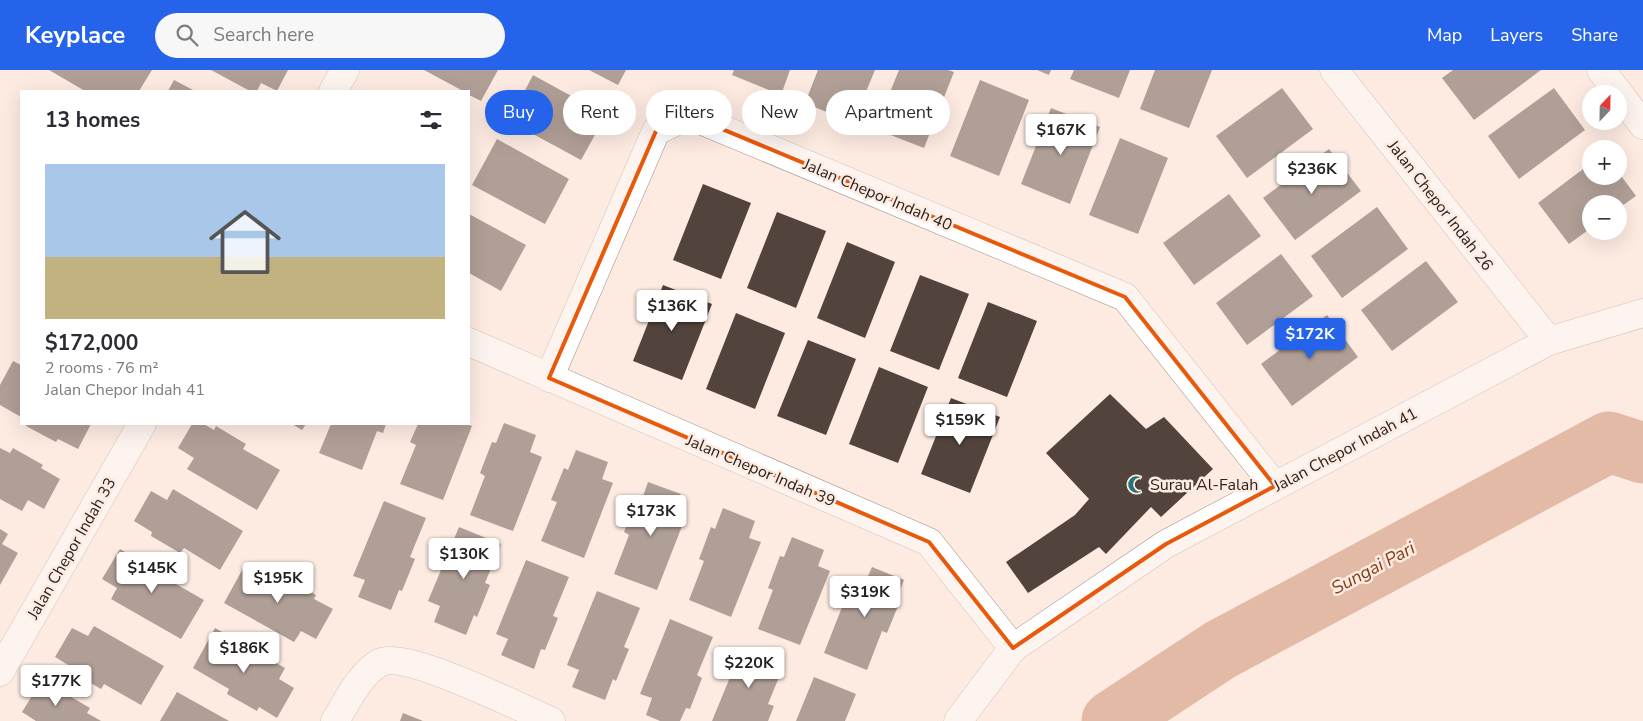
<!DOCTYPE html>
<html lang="en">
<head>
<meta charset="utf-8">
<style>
  body { margin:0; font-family:"Nunito Sans",sans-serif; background:#f7f7f7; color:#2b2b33; height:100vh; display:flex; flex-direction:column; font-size:19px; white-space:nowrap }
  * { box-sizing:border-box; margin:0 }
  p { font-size:16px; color:#7c7c81 }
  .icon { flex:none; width:28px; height:28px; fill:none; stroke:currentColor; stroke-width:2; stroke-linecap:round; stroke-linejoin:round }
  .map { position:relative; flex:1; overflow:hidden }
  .details { position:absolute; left:20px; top:20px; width:450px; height:335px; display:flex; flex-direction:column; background:#fff; border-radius:0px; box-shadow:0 5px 20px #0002 }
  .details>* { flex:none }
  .hud { position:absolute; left:485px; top:20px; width:475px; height:45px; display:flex; gap:10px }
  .needle { width:32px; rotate:22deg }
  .fabs { position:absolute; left:1582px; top:15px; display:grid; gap:10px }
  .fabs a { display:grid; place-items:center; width:45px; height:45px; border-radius:50%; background:#fff; box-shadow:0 5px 20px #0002; font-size:25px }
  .price { position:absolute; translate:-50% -42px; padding:0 11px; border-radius:5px; background:#fff; color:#222; font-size:16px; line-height:32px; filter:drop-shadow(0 1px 2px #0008) }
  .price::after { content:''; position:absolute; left:50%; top:30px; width:15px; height:11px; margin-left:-8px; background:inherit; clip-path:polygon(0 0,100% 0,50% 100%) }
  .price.active { background:#2563eb; color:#fff }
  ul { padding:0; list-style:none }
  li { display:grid; align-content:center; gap:10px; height:265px; padding:0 25px }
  li span { display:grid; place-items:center; height:155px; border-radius:0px; color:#555 }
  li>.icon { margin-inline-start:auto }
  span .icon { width:90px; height:90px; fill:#fffc; stroke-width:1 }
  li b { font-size:21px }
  h2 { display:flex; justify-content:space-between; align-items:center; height:60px; padding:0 25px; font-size:21px }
  .chip { padding:0 18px; border-radius:22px; background:#fff; box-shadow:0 5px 20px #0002; font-size:18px; line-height:45px }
  .chip.active { background:#2563eb; color:#fff }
  header { display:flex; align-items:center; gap:30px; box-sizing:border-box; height:70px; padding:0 25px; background:#2563eb; color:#fff }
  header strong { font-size:24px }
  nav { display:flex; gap:28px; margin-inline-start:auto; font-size:18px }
  .search { width:350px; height:45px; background:#f7f7f7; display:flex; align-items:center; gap:12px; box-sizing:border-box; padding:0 18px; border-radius:28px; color:#7c7c81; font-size:19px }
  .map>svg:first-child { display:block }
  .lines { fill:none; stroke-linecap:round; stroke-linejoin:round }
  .river { stroke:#c37f5b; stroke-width:61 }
  .building { fill:#52433c }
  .minor-casing { stroke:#9f8f87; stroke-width:29 }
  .minor { stroke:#fff; stroke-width:28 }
  .marked { fill:none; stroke:#e8590c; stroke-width:4; stroke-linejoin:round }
  .labels { text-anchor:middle; stroke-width:5; stroke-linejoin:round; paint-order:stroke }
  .street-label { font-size:16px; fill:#29231f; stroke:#fdebe2 }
  .poi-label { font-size:16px; fill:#29231f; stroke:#fdebe2; text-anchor:start }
  .water-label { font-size:18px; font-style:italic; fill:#81401a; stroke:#fdebe2 }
</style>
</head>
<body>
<header>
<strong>Keyplace</strong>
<div class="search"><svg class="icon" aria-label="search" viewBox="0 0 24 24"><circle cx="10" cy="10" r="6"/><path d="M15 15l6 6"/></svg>Search here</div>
<nav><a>Map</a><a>Layers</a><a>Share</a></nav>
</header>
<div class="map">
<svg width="1643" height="651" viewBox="0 0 1643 651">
  <rect width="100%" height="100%" fill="#fdebe2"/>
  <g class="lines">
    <polyline class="river" points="1112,651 1220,580 1609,372 1643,383"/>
  </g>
  <g class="building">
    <polygon points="49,0 152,0 139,21 85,21"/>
    <polygon points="211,0 288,0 277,21 261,13 257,21 250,21"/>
    <polygon points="424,0 498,0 481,31 469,25 469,21 463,21"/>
    <polygon points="589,0 626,0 618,15"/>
    <polygon points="734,0 790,0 781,25 732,5"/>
    <polygon points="818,0 875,0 853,53 805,33"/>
    <polygon points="899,0 948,0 954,2 924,78 875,59"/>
    <polygon points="1037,0 1051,0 1049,5"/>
    <polygon points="1074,0 1130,0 1119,28 1070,9"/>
    <polygon points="1155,0 1212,0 1189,58 1140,39"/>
    <polygon points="1453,0 1541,0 1474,50 1442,8"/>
    <polygon points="533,5 606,45 581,90 509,51"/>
    <polygon points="174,10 195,21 168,21"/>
    <polygon points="980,10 1029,30 999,106 950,86"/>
    <polygon points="1282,18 1313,59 1247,108 1216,66"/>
    <polygon points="1554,18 1585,60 1519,109 1488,66"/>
    <polygon points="1051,38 1100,57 1070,134 1021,114"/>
    <polygon points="1120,68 1168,88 1138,164 1089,145"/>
    <polygon points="497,69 569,109 545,154 472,115"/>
    <polygon points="1329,79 1361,121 1295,170 1263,128"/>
    <polygon points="1591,93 1591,106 1619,106 1619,103 1636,126 1619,138 1619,134 1591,134 1591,158 1569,174 1538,133"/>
    <polygon points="703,114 751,133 721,209 673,190"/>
    <polygon points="1229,124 1261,166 1194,215 1163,173"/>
    <polygon points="1377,137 1408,179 1342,228 1311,186"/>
    <polygon points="777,142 826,161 796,238 747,218"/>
    <polygon points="469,144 526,175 501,221 469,203"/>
    <polygon points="847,172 895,192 865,268 817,248"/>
    <polygon points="1281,184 1313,226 1247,275 1216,233"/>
    <polygon points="1426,191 1458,232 1392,281 1361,240"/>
    <polygon points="920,205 969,224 939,300 890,281"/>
    <polygon points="663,215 712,234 682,310 633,291"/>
    <polygon points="988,232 1037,251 1007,327 958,308"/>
    <polygon points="736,243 785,263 755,339 706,319"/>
    <polygon points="1327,245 1358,287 1292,336 1261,294"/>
    <polygon points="808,270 856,289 826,365 777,346"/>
    <polygon points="13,291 21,295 21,347 0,335 0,315"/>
    <polygon points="879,297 928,317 898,393 849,374"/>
    <polygon points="1110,324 1146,359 1164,347 1213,399 1161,447 1151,437 1106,484 1099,477 1028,523 1006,492 1075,445 1089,429 1046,383"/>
    <polygon points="951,328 1000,347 970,423 921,404"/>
    <polygon points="504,353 536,365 530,382 542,387 513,461 470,445 485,406 480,403 492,372 496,373"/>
    <polygon points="27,354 91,354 78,379 58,369 56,372 26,356"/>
    <polygon points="192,354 204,354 214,360 216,356 246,374 243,379 280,400 257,440 187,399 194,388 178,378"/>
    <polygon points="292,354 306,354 302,360"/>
    <polygon points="331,354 386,354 383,363 377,361 362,400 319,383"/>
    <polygon points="418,354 467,354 472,356 443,430 400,414 416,375 410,372"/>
    <polygon points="0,378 10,383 13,378 43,395 41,398 60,409 44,439 28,430 22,441 0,429"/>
    <polygon points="576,380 608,392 602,409 613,413 584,488 541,471 557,432 551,430 564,398 568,400"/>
    <polygon points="648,412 681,424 674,441 686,446 657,520 614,504 629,465 624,462 636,431 641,432"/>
    <polygon points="173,419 243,461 220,500 184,478 180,483 151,466 152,462 134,451 151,421 167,430"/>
    <polygon points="384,431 426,448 410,487 415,489 402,521 399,520 391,540 358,527 365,510 353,506"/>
    <polygon points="723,438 755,451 749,468 761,472 731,547 689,530 704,491 699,489 711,457 715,459"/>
    <polygon points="459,457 501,474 485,513 490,515 477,547 474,545 466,565 434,552 440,536 428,531"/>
    <polygon points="0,459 8,464 2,474 18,483 0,515"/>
    <polygon points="792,467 824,480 818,496 830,501 800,575 758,559 773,520 768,518 780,486 784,487"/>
    <polygon points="120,479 138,490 140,487 170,504 167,509 204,530 181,569 111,529 117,518 102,509"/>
    <polygon points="526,490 569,507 553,546 558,548 545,580 541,579 534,599 501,585 508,569 496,564"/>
    <polygon points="246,493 283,513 286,508 316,525 314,529 333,539 316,569 301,561 294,572 224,533"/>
    <polygon points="872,497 904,510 896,529 900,531 887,563 882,561 867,600 824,583 853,509 865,513"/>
    <polygon points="597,521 640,538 624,577 629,579 616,611 613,609 605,630 572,617 579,600 567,595"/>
    <polygon points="670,549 713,567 697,605 702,608 690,639 686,638 680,651 660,651 646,645 652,628 640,624"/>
    <polygon points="94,556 164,596 141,635 104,614 101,619 72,602 73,598 55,587 72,558 88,566"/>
    <polygon points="215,558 285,598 279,609 294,618 277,648 259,637 257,641 227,624 229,619 193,598"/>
    <polygon points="742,578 784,595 768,634 774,636 768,651 712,651"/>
    <polygon points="814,607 856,624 845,651 796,651"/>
    <polygon points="40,613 59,624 61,621 90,638 87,643 101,651 36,651 22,642"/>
    <polygon points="177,622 229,651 160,651"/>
    <polygon points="403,643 423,651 400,651"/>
  </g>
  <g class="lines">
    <defs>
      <g id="minor">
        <polyline points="1334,0 1549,271"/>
        <polyline points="1601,0 1643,55"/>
        <polyline points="333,21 345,0"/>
        <polyline points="469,272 929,472 1013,578"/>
        <polyline points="549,308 656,61 679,50 698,49 1125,227 1275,416"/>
        <polyline points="0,602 142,354"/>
        <path d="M 335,651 C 347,632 359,605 379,593 C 404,579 521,638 551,651"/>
        <polyline points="958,651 1013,578 1166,474 1549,271 1643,243"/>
      </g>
    </defs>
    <use href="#minor" class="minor-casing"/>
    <use href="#minor" class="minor"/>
  </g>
  <path d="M0 0H1643V651H0ZM 698,49 L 1125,227 L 1275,416 L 1166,474 L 1013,578 L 929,472 L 549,308 L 656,61 L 679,50 Z" fill="#fdebe2" fill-opacity=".55" fill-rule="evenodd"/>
  <path class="marked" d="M 698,49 L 1125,227 L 1275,416 L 1166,474 L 1013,578 L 929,472 L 549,308 L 656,61 L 679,50 Z"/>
  <defs>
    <symbol id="mosque-bare" viewBox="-9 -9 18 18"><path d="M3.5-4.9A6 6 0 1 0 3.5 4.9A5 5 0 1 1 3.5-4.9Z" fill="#287375" stroke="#fdebe2" stroke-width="2.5" paint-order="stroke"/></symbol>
  </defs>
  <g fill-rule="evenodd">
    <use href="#mosque-bare" x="1124" y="402" width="25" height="25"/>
  </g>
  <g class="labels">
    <g class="street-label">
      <text transform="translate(878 124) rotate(23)" y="6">Jalan Chepor Indah 40</text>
      <text transform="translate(1441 135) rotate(52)" y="6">Jalan Chepor Indah 26</text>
      <text transform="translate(1345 379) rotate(-28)" y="6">Jalan Chepor Indah 41</text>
      <text transform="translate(761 400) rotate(23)" y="6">Jalan Chepor Indah 39</text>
      <text transform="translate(71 478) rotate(-60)" y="6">Jalan Chepor Indah 33</text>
    </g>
    <g class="poi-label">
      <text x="1150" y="420">Surau Al-Falah</text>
    </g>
    <g class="water-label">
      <text transform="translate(1373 498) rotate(-28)" y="6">Sungai Pari</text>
    </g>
  </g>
</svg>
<div class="fabs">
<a><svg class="needle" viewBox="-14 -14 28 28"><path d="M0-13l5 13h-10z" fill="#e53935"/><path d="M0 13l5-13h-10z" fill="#7c7c81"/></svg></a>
<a>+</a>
<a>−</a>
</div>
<b class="price" style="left:1061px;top:86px">$167K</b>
<b class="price" style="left:1312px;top:125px">$236K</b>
<b class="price" style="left:672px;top:262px">$136K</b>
<b class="price active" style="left:1310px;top:290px">$172K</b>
<b class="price" style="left:960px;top:376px">$159K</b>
<b class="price" style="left:651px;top:467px">$173K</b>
<b class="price" style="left:464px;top:510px">$130K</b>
<b class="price" style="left:152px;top:524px">$145K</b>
<b class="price" style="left:278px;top:534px">$195K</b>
<b class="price" style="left:865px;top:548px">$319K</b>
<b class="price" style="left:244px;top:604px">$186K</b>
<b class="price" style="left:749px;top:619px">$220K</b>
<b class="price" style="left:56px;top:637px">$177K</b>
<div class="hud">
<a class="chip active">Buy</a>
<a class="chip">Rent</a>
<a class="chip">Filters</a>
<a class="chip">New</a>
<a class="chip">Apartment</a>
</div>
<section class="details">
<h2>13 homes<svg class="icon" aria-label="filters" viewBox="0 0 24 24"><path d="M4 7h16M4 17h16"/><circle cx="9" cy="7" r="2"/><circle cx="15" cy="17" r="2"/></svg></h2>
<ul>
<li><span style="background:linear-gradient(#a9c7e8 60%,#c2b280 0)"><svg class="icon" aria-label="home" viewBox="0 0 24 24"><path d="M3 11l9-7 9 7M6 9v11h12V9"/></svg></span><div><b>$172,000</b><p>2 rooms · 76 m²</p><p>Jalan Chepor Indah 41</p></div></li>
</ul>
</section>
</div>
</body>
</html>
